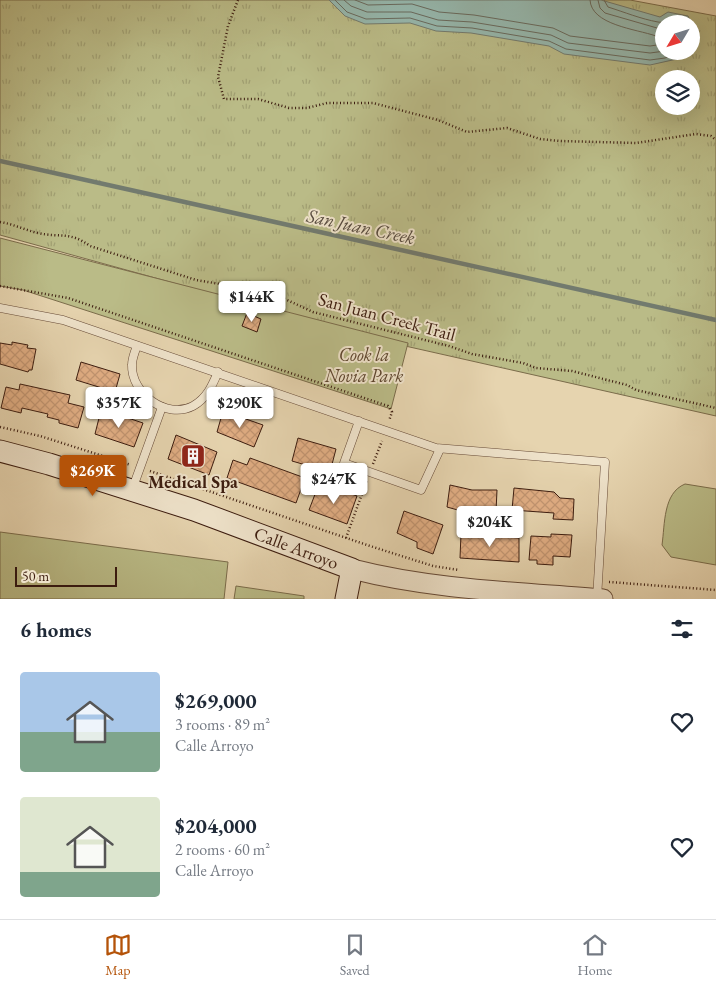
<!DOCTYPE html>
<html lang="en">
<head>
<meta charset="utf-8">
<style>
  body { margin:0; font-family:"EB Garamond",serif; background:#f6f6f7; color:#1f2937; height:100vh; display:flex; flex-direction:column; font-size:19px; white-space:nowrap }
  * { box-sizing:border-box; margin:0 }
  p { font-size:16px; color:#747a83 }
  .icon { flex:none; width:28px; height:28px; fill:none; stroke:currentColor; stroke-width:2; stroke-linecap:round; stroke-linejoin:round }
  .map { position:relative; height:599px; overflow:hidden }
  .side { display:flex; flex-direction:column; background:#fff; flex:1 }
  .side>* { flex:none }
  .needle { width:32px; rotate:232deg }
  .fabs { position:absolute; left:655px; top:15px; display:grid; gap:10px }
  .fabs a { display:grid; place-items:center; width:45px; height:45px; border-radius:50%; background:#fff; box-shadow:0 5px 20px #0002; font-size:25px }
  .scale { position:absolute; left:15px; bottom:12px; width:102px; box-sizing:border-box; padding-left:5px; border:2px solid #3c1c0f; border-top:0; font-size:14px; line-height:18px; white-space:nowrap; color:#3c1c0f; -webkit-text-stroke:4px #efe3cb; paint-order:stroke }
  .price { position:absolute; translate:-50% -42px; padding:0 11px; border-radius:5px; background:#fff; color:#222; font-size:16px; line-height:32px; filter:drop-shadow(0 1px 2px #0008) }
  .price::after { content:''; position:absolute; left:50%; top:30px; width:15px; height:11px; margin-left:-8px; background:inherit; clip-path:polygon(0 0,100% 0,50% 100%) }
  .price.on { background:#b45309; color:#fff }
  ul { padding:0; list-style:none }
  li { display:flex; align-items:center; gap:15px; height:125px; padding:0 20px }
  li span { display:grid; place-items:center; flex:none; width:140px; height:100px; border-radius:5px; color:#555 }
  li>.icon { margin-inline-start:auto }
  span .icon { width:60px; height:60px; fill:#fffc; stroke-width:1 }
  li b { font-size:21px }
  h2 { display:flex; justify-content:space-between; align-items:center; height:60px; padding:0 20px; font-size:21px }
  .dock { display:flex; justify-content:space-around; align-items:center; height:70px; border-top:1px solid #e0e1e3; background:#fff; font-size:14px; color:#747a83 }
  .dock a { display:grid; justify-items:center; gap:2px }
  .dock .on { color:#b45309 }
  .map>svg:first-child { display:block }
  .grass { fill:url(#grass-tufts); stroke:#7b6c4b; fill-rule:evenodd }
  .park { fill:#babb87; stroke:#7b6c4b }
  .water { fill:#96b8ae; stroke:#727a6e }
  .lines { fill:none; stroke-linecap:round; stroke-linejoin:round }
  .shore { stroke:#696a5e; stroke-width:1 }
  .stream { stroke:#727a6e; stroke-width:4.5 }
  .building { fill:url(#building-cross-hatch); stroke:#3c1c0f }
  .service-casing { stroke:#664a37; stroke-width:9 }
  .tertiary-casing { stroke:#664a37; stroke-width:21 }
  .secondary-casing { stroke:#3c1c0f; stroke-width:23 }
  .path { stroke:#3c1c0f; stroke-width:2.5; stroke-dasharray:1 2.5; stroke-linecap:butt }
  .service { stroke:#efe3cb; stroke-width:8 }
  .tertiary { stroke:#efe3cb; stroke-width:19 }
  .secondary { stroke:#efe3cb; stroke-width:21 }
  .labels { text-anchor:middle; stroke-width:4; stroke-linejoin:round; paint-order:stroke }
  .street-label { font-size:18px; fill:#3c1c0f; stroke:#efe3cb }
  .park-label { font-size:18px; font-style:italic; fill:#5c442d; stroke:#efe3cb }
  .poi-label { font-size:18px; font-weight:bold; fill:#3c1c0f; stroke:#efe3cb }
  .water-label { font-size:19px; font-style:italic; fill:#574b3f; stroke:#efe3cb }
</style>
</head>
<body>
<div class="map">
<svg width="716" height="599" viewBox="0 0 716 599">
  <defs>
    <pattern id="grass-tufts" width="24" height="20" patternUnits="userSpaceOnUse" patternTransform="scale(1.25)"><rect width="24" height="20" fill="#babb87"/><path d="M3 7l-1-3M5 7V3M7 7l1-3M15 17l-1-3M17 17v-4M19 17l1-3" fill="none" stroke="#a1a073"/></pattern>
    <pattern id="building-cross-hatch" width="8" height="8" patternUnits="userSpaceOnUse" patternTransform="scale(1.25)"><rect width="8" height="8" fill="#e0ad83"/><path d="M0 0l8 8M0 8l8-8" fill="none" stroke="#c19470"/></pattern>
  </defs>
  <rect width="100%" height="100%" fill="#e6d4af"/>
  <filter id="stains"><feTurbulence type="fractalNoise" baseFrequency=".004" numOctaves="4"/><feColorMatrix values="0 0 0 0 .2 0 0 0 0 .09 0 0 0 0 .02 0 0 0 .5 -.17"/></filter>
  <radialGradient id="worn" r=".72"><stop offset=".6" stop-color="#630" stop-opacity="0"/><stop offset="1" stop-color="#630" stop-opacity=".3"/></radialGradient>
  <path class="grass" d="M 0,0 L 630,0 L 716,16 L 716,416 L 383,341 L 0,235 ZM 664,24 L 691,24 L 691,51 L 664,51 ZM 664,79 L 691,79 L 691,106 L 664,106 Z"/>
  <g class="park">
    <polygon points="0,238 408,343 391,409 23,290 0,286"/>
    <path d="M 685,484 L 716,489 L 716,565 L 671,557 L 662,545 C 665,524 663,493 685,484 Z"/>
    <polygon points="0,532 228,562 224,599 0,599"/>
    <polygon points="236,586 304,596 304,599 234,599"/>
  </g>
  <polygon class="water" points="329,0 601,0 660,17 668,12 688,16 697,33 691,47 691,24 664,24 664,51 688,51 677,59 650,65 564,54 549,46 471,33 436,31 410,23 365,24 345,16"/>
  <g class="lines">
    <g class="shore">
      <polyline points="335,0 347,12 366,19 410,18 437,26 472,28 549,41 566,49 650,60 665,58 682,51"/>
      <polyline points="344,0 351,6 367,12 411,12 438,20 472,22 551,35 568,43 650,53 665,51"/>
      <polyline points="355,0 368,5 412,4 439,12 474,15 553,28 570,36 650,46 664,44"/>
      <path d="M 590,0 C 591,25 636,29 656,36 L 664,36"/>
      <polyline points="598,0 600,8 605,13 657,28 664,28"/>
      <path d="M 604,0 L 608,7 C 624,12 641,19 658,22 C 668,24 677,12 687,24"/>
    </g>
    <polyline class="stream" points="0,161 716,320"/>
  </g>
  <g class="building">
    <polygon points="247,313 261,319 257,332 242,326"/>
    <polygon points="12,342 28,345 27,348 36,349 32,370 29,370 28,372 0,364 0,343 12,345"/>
    <polygon points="81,362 120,374 115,392 76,380"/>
    <polygon points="20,384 70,395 68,403 84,407 78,428 59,423 59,420 47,417 48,414 22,408 21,413 1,408 6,387 19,390"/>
    <polygon points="223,411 263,425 254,447 217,432"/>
    <polygon points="100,414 117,420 119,415 143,423 134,447 95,434"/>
    <polygon points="176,435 217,452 209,475 168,459"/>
    <polygon points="298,438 336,449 330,472 292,461"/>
    <polygon points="250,458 305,478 296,503 227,478 233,460 247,465"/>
    <polygon points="450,485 472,490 497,490 496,512 472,514 447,507"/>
    <polygon points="514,488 554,492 560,498 574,499 573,520 553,519 554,513 512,510"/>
    <polygon points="317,489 337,496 339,489 357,496 347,524 309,510"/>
    <polygon points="404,511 443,525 433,554 417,548 417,542 397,533"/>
    <polygon points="461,534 519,538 519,562 460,558"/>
    <polygon points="551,534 572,535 570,557 553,556 553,565 537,564 537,560 529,560 531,536 551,537"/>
  </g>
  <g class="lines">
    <defs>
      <g id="service">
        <polyline points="0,308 63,320 436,448 605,462 597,599"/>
        <path d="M 137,346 C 135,351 132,359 132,365 C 131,393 166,420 193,406 C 207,398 212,386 218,372"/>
        <polyline points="359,421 344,463 421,490 440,449"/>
        <polyline points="132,490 162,407"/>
      </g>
      <path id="tertiary" d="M 352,569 C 434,590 519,592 603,599"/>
      <g id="secondary">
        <path id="s1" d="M 0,451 L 49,464 L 194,510 L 352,569 L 346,599"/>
      </g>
    </defs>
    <use href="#service" class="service-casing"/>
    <use href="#tertiary" class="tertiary-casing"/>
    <use href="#secondary" class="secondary-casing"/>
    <g class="path">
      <polyline points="238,0 228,26 218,77 224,99 258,99 289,108 307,108 327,103 373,103 438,120 467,132 507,128 540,139 560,141 636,143 696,134 711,136 716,140"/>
      <path d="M 0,222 C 13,224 25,230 38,233 C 60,238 70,231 90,246 L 196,280 L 220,284 L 254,300 L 285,299 L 313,312 L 449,346 L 472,354 L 523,363 L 536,368 L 572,371 L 627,385 L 636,390 L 716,408"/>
      <polyline points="0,286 68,298 388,406 392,412 389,421"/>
      <polyline points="0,427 40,436 131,465"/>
      <polyline points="373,464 382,441"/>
      <polyline points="150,471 367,545 433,566 459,570"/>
      <polyline points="346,538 367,480"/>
      <polyline points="609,582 716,590"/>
    </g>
    <use href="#service" class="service"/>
    <use href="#tertiary" class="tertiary"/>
    <use href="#secondary" class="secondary"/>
  </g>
  <defs>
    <symbol id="building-square" viewBox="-11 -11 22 22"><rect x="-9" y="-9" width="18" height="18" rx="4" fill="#8f2418" stroke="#efe3cb"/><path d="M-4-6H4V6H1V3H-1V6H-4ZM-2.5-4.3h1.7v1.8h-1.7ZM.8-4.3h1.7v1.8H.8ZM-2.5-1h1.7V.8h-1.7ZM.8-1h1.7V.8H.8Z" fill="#fff"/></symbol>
  </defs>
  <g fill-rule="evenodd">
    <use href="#building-square" x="179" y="442" width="28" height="28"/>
  </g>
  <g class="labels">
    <g class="street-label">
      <text transform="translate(387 317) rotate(15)" y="6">San Juan Creek Trail</text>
      <text dy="6" stroke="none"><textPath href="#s1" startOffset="312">Calle Arroyo</textPath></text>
    </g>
    <g class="park-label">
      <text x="364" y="361">Cook la<tspan x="364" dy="21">Novia Park</tspan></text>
    </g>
    <g class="poi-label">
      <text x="193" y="488">Medical Spa</text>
    </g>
    <g class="water-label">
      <text transform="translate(361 226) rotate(12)" y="7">San Juan Creek</text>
    </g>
  </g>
  <rect width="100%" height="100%" filter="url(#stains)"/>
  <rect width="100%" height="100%" fill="url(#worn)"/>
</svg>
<div class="fabs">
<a><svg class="needle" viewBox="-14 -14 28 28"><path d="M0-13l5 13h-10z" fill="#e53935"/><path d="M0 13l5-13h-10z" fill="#747a83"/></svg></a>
<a><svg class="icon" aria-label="layers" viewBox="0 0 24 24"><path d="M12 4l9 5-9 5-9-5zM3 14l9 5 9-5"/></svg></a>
</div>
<div class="scale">50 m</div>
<b class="price" style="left:252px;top:323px">$144K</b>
<b class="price" style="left:119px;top:429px">$357K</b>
<b class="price" style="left:240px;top:429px">$290K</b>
<b class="price on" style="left:93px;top:497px">$269K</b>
<b class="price" style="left:334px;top:505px">$247K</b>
<b class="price" style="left:490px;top:548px">$204K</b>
</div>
<section class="side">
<h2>6 homes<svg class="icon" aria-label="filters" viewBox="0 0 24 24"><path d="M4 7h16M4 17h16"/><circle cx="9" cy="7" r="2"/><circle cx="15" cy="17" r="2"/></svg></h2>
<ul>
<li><span style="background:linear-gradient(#a9c7e8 60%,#7fa58c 0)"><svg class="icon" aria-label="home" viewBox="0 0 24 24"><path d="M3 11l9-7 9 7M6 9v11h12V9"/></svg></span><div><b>$269,000</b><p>3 rooms · 89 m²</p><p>Calle Arroyo</p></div><svg class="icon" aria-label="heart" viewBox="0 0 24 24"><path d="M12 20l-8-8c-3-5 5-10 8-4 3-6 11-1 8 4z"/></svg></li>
<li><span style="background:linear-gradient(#dfe7d0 75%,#7fa58c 0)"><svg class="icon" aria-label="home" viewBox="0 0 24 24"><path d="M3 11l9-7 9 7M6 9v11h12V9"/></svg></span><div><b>$204,000</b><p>2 rooms · 60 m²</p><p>Calle Arroyo</p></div><svg class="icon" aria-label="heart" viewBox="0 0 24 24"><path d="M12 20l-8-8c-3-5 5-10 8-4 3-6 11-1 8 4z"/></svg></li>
</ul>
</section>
<nav class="dock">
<a class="on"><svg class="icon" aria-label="map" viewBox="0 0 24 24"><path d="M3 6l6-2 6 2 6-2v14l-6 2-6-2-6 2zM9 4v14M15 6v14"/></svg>Map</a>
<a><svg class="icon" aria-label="saved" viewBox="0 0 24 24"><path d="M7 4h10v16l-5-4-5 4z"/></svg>Saved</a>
<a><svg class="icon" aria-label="home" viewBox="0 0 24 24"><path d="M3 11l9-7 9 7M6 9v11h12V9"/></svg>Home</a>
</nav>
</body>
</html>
